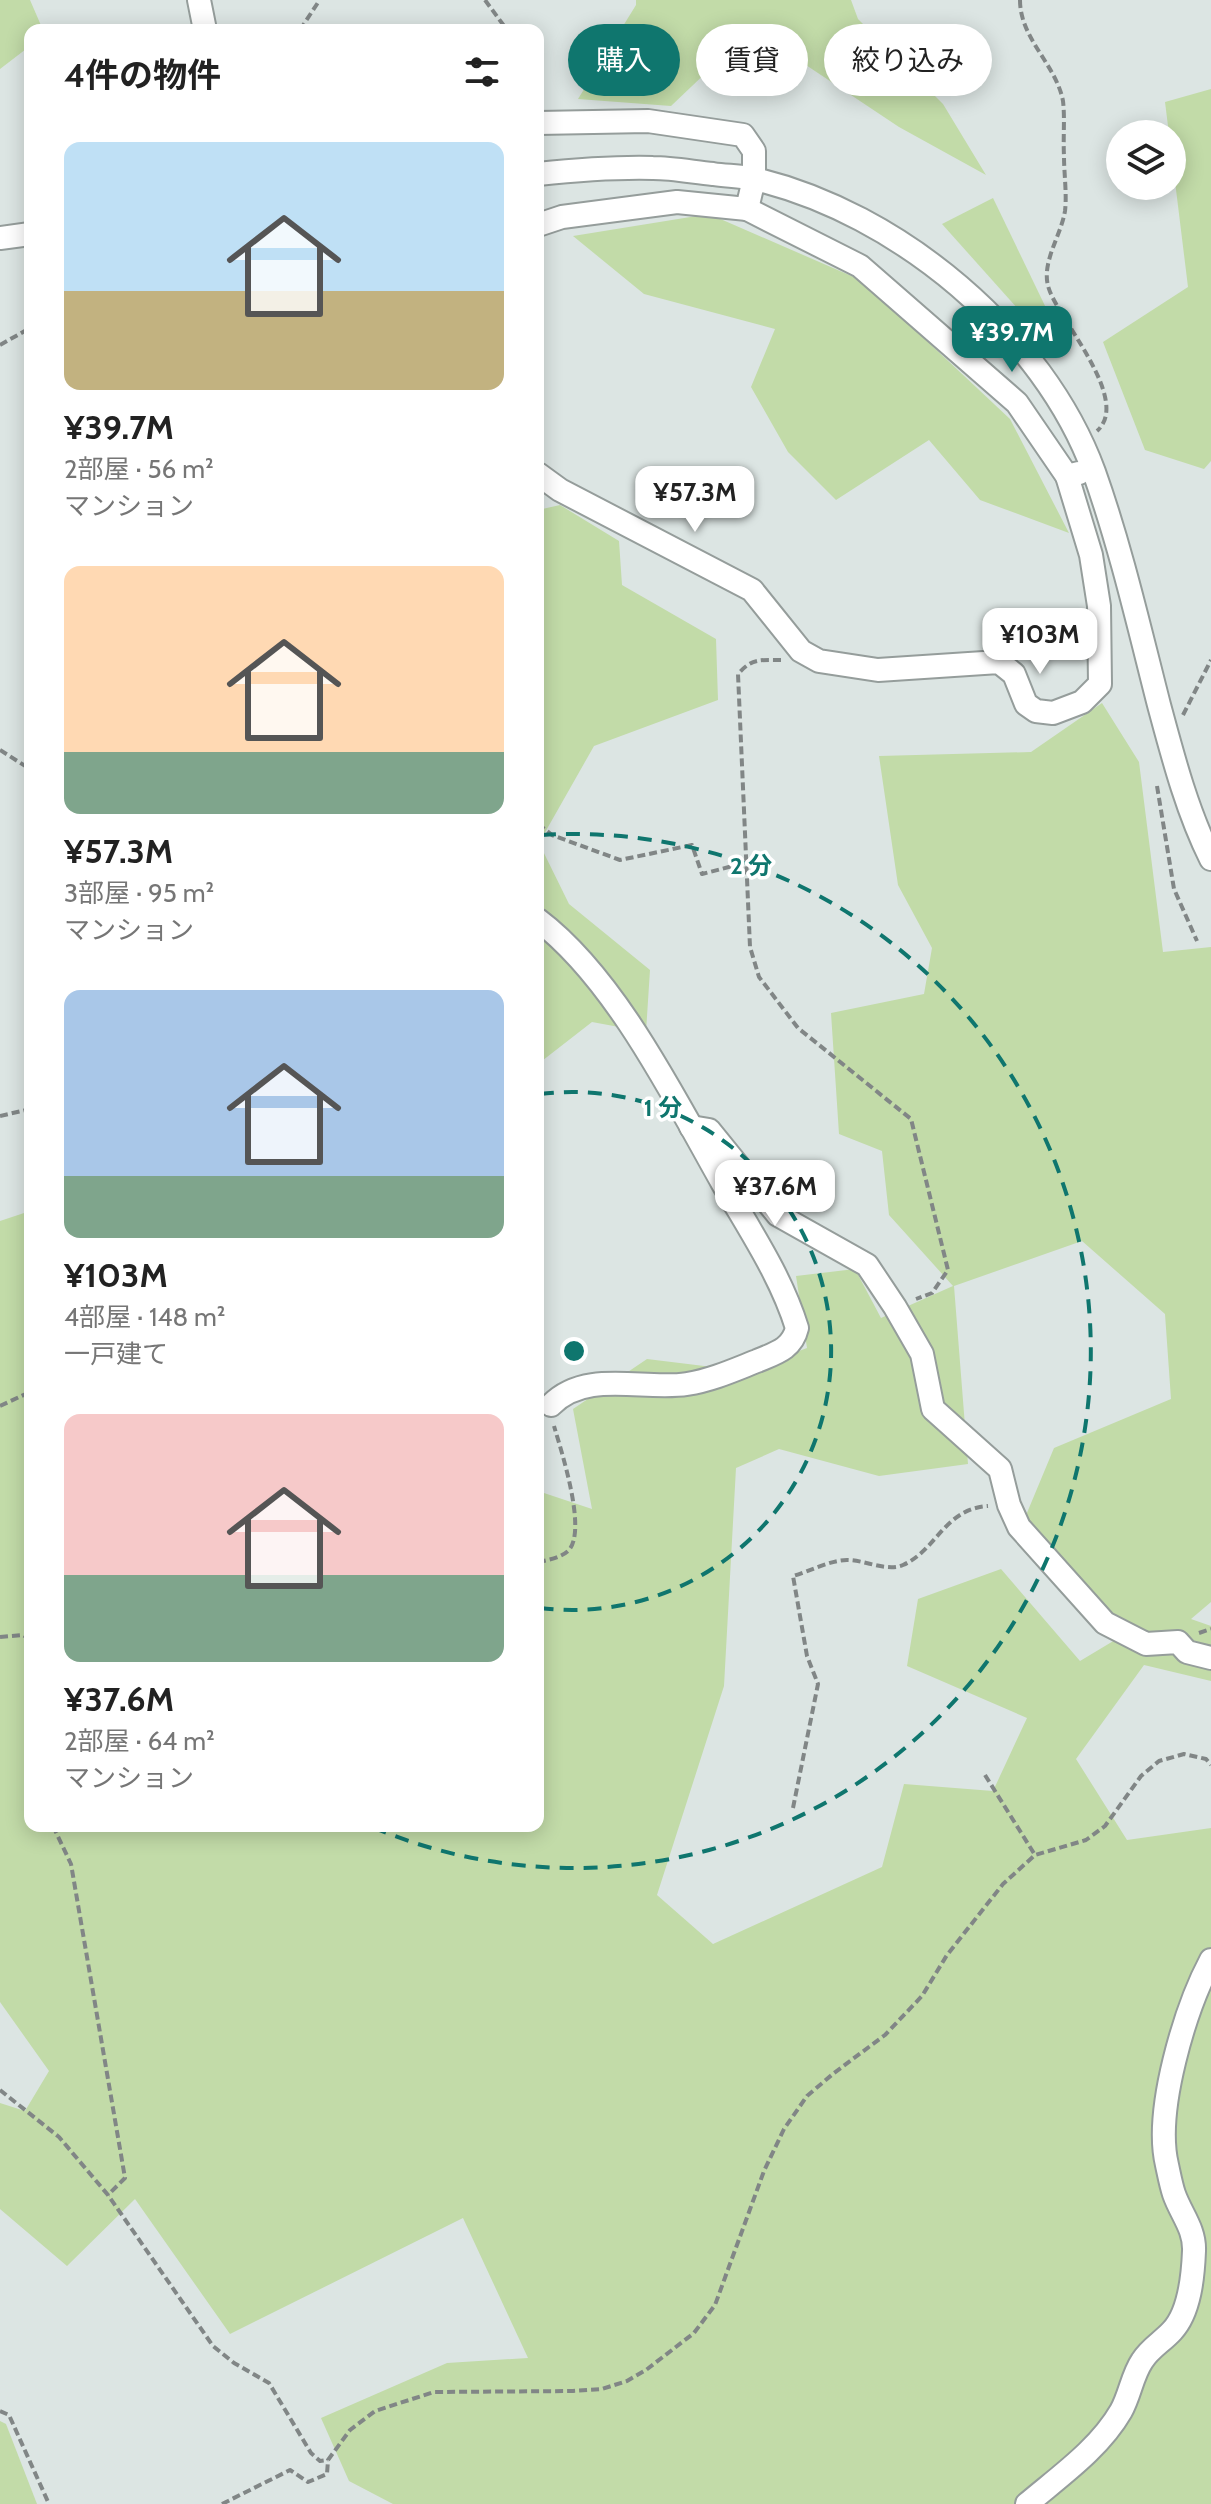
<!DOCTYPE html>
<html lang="ja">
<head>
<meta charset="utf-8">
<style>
  body { margin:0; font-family:Cabin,"Noto Sans JP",sans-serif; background:#f6f6f6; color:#222; height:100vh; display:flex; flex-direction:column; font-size:30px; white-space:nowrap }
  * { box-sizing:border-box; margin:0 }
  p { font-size:26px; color:#767676 }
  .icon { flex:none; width:44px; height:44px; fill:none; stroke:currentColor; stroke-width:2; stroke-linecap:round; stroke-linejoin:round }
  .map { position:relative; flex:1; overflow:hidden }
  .panel { position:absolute; left:24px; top:24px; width:520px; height:1808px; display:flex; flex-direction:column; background:#fff; border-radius:16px; box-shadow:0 4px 20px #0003 }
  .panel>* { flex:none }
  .guide { position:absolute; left:568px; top:24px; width:522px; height:72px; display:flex; gap:16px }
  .controls { position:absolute; left:1106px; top:120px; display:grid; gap:16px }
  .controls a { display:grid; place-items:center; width:80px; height:80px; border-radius:50%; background:#fff; box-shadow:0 4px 20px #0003; font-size:40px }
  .price { position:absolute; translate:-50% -68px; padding:0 18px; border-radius:16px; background:#fff; color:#222; font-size:26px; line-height:52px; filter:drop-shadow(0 2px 4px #0008) }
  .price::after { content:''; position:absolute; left:50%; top:48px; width:24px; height:18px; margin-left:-12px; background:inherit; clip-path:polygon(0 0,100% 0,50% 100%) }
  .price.on { background:#0f766e; color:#fff }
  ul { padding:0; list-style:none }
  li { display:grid; align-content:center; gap:16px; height:424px; padding:0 40px }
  li span { display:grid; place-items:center; height:248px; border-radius:16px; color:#555 }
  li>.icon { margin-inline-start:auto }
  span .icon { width:144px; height:144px; fill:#fffc; stroke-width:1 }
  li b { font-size:34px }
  h2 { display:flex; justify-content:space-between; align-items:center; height:96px; padding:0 40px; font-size:34px }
  .pill { padding:0 28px; border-radius:36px; background:#fff; box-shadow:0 4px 20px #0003; font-size:28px; line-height:72px }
  .pill.on { background:#0f766e; color:#fff }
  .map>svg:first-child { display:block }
  .green { fill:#c2dba8; fill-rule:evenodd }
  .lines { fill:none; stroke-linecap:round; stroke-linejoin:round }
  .minor-casing { stroke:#959d9b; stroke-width:26 }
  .path { stroke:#818686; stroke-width:4; stroke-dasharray:8 4; stroke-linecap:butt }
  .minor { stroke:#fff; stroke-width:22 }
  .ring { fill:none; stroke:#0f766e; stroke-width:4; stroke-dasharray:14 10 }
  .centre { fill:#0f766e; stroke:#fff; stroke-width:4 }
  .ring-label { font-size:24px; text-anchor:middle; font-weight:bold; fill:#0f766e; stroke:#fff; stroke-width:7; stroke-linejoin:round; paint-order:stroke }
</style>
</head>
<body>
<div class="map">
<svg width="1211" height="2504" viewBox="0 0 1211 2504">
  <rect width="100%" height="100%" fill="#dce5e3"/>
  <g class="green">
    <polygon points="0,0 30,0 43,30 30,30 30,46 0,69"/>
    <polygon points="636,0 851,0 858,19 943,104 986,175 899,127 752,29 671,106 578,99 636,5"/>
    <polygon points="1211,89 1211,461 1204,469 1145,450 1103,342 1188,287 1172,157 1172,134 1169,134 1165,102"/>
    <polygon points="993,198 1047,310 1027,319 942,224"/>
    <polygon points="709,214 863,281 1010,419 1069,533 980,500 929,440 836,500 788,452 751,387 775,329 644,294 573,236"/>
    <polygon points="560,505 619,541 622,585 716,639 718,700 594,746 539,843 569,904 650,970 646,1032 592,1022 538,1064 538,510"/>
    <path d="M 1102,703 L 1139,762 L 1163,952 L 1211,947 L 1211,1602 L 1191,1619 L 1211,1626 L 1211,1681 L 1144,1665 L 1076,1759 L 1127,1840 L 1211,1828 L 1211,2504 L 393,2504 L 349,2481 L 321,2418 L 447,2363 L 528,2358 L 463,2218 L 230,2334 L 135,2199 L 67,2266 L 0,2209 L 0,2103 L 25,2111 L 49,2071 L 0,2002 L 0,1221 L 30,1211 L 30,1826 L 538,1826 L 538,1491 L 592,1509 L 573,1409 L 647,1359 L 745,1371 L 807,1348 L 796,1276 L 855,1269 L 881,1318 L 953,1286 L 889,1215 L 882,1151 L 839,1134 L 831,1013 L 924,994 L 932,948 L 898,885 L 879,756 L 1031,752 ZM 1082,1241 L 1165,1314 L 1171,1399 L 1054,1448 L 1024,1520 L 1120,1637 L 1080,1661 L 1001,1569 L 918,1599 L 907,1666 L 1027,1718 L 993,1791 L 904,1784 L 882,1867 L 713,1944 L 657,1895 L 724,1686 L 736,1468 L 779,1449 L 879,1476 L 968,1464 L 954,1286 Z"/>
    <polygon points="0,2421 6,2424 37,2504 0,2504"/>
  </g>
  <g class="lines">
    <defs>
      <g id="minor">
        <polyline points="199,0 205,30"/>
        <polyline points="538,123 648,121 743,135 754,151 754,179 747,209 677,202 562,217 538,225"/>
        <path d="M 538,174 C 576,170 615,167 653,168 C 672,168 693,172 713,174 C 726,176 741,176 755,179 C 898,213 1043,333 1094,472 C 1121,548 1139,627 1159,705 C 1173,757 1187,811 1211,859"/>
        <polyline points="747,209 860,266 1017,403 1067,476 1079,473"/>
        <polyline points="0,238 30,234"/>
        <polyline points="538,474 560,490 752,590 801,651 819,661 878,670 999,662 1014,674 1026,704 1036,711 1053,713 1082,702 1100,684 1099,606 1091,555 1067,476"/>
        <path d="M 538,920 C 615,978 675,1099 722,1182 C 749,1229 781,1276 797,1328 C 792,1349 776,1353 757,1361 C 734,1370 712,1380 687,1384 C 644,1391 586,1369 551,1405"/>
        <polyline points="691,1127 709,1130 778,1215 867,1265 895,1307 922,1354 933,1409 1000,1469 1009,1505 1019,1527 1105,1623 1146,1644 1178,1642 1187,1652 1211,1658"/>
        <path d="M 1027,2504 C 1060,2476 1099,2449 1121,2411 C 1130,2395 1132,2376 1142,2361 C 1150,2348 1162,2342 1172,2331 C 1190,2312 1193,2276 1194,2251 C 1195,2229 1181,2214 1174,2194 C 1171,2185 1169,2174 1167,2165 C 1154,2111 1185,2009 1211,1960"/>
      </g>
    </defs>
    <use href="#minor" class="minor-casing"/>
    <g class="path">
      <polyline points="485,0 507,30"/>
      <path d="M 1020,0 C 1020,39 1056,64 1063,101 C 1065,118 1063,138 1064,156 C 1064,174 1067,194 1065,211 C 1061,236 1040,264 1049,289 C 1059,320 1132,400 1097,431"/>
      <polyline points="300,30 319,1"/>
      <polyline points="0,345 30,328"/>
      <path d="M 781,660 C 760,660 752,658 738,674 L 750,947 L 759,977 L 798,1028 L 911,1119 L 948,1270 L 932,1293 L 916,1299"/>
      <polyline points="1183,715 1211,660"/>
      <polyline points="0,750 30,769"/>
      <polyline points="1157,786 1174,889 1197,941"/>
      <polyline points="538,824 552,835 620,860 692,845 702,874 748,862"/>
      <polyline points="0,1116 26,1110 30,1112"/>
      <polyline points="0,1406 30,1392"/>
      <path d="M 538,1562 C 548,1560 560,1558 568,1551 C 588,1532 561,1450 554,1426"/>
      <polyline points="1199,1633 1211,1629"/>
      <polyline points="0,1637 23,1635 30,1639"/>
      <polyline points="985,1775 1035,1855"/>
      <path d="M 793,1808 L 818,1684 L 807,1656 L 793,1576 C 810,1571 831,1560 847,1560 C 865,1560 887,1572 903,1565 C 937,1550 944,1509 988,1506"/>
      <polyline points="53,1826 71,1864 125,2178 108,2195"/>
      <polyline points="0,2090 59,2137 108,2195 213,2346 234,2363 269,2383 311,2453 320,2461 328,2460"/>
      <polyline points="0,2411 9,2415 49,2504"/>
      <polyline points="222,2504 290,2470 308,2482 327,2474 328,2460 350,2430 375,2411 434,2392 573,2391 602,2389 627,2381 646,2370 694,2333 715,2305 764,2171 784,2129 807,2096 834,2073 885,2035 922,1996 947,1955 1003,1884 1035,1855 1086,1840 1105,1826 1141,1776 1159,1761 1184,1754 1206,1759 1211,1765"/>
    </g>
    <use href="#minor" class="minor"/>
  </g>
  <g class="ring">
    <path d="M540 1094A259 259 0 1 1 540 1608"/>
    <path d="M542 835A517 517 0 1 1 372 1827"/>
  </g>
  <circle cx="574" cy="1351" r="12" class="centre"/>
  <g class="ring-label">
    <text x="751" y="874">2 分</text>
    <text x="663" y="1116">1 分</text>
  </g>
</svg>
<div class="controls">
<a><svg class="icon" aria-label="layers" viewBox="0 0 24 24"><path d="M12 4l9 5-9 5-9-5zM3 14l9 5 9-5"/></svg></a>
</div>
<b class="price on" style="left:1012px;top:374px">¥39.7M</b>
<b class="price" style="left:695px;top:534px">¥57.3M</b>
<b class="price" style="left:1040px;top:676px">¥103M</b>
<b class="price" style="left:775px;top:1228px">¥37.6M</b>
<div class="guide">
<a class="pill on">購入</a>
<a class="pill">賃貸</a>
<a class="pill">絞り込み</a>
</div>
<section class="panel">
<h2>4件の物件<svg class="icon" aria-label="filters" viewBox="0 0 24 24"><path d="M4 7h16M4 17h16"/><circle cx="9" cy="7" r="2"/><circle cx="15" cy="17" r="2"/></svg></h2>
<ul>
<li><span style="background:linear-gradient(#bfe0f5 60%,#c2b280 0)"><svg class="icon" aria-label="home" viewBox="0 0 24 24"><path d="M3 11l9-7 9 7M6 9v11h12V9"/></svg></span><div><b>¥39.7M</b><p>2部屋 · 56 m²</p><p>マンション</p></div></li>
<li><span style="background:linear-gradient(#ffd9b3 75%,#7fa58c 0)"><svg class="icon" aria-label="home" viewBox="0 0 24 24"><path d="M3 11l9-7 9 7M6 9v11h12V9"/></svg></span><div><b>¥57.3M</b><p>3部屋 · 95 m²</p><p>マンション</p></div></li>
<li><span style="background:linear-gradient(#a9c7e8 75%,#7fa58c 0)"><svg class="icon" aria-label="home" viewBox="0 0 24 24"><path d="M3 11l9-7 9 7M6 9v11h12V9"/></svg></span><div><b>¥103M</b><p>4部屋 · 148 m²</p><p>一戸建て</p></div></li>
<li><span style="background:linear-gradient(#f6c9c9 65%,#7fa58c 0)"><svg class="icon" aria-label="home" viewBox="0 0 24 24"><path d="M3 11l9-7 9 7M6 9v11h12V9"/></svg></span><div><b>¥37.6M</b><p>2部屋 · 64 m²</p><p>マンション</p></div></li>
</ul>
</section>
</div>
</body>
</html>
